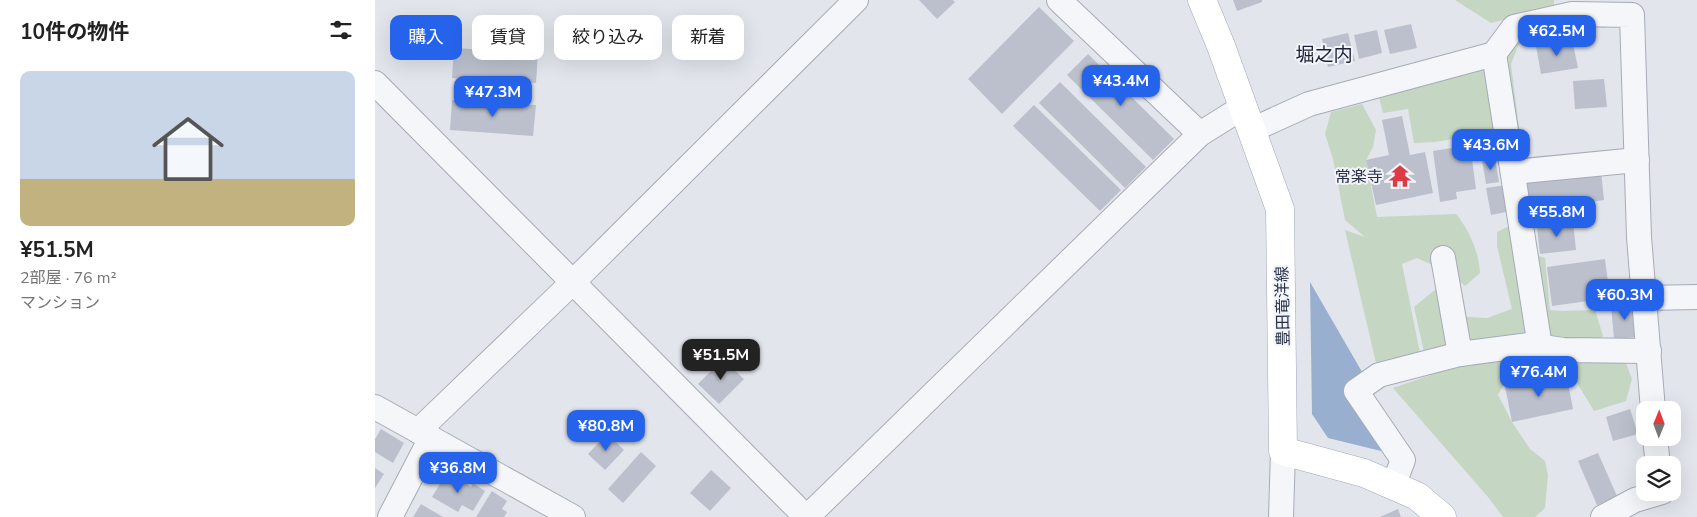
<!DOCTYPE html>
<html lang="ja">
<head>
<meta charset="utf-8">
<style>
  body { margin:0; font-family:"Nunito Sans","Noto Sans JP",sans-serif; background:#f2f2f2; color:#222; height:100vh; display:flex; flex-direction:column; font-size:19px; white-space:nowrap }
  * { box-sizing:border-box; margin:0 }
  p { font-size:16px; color:#767676 }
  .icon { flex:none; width:28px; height:28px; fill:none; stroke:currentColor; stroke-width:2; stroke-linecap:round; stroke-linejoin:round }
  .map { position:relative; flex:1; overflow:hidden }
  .side { display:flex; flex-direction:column; background:#fff; width:375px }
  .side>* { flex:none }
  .top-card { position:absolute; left:15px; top:15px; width:475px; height:45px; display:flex; gap:10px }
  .needle { width:32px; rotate:1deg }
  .buttons { position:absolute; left:1261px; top:401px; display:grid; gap:10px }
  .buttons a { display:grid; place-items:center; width:45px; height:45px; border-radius:10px; background:#fff; box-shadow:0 5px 20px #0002; font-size:25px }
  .price { position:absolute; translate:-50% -42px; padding:0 11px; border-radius:10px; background:#2563eb; color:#fff; font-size:16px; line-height:32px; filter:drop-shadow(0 1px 2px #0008) }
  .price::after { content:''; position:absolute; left:50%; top:30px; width:15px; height:11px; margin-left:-8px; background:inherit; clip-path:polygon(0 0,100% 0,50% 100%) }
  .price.on { background:#222; color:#fff }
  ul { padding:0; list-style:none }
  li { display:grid; align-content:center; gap:10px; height:265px; padding:0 20px }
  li+li { border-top:1px solid #e0e0e0 }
  li span { display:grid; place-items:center; height:155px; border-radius:10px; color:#555 }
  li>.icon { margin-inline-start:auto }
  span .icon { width:90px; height:90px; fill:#fffc; stroke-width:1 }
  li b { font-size:21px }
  h2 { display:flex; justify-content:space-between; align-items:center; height:60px; padding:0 20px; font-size:21px }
  .pill { padding:0 18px; border-radius:10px; background:#fff; box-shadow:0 5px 20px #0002; font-size:18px; line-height:45px }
  .pill.on { background:#2563eb; color:#fff }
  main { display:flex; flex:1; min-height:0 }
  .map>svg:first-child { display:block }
  .green { fill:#c5d6c2 }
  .water { fill:#99afcf }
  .building { fill:#bbc0cc }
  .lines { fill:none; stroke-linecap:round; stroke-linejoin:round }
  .minor-casing { stroke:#a6abb7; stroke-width:26 }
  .major-casing { stroke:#a0a8b9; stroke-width:29 }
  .minor { stroke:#f5f6f9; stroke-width:24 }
  .major { stroke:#fff; stroke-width:28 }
  .labels { text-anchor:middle; stroke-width:4; stroke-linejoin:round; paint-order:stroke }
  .poi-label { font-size:16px; fill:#283046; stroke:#f2f4f9; text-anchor:end }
  .street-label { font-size:16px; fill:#283046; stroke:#f2f4f9 }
  .quarter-label { font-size:19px; fill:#1a2136; stroke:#f2f4f9 }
</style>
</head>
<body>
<main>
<section class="side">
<h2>10件の物件<svg class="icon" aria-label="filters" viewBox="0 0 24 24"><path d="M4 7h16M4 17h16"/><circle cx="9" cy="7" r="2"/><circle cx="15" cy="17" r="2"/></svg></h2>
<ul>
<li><span style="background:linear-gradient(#c9d6e8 70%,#c2b280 0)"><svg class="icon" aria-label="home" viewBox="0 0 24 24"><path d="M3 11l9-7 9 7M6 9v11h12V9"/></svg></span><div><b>¥51.5M</b><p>2部屋 · 76 m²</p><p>マンション</p></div></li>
</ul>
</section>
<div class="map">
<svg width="1322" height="517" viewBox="0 0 1322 517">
  <rect width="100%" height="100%" fill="#e2e5ec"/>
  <g class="green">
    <polygon points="1080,0 1179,0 1179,7 1116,23"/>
    <polygon points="1231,18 1230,28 1212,26 1158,33 1143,46 1136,64 1148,159 1137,160 1126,147 1110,153 1106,134 1060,142 1039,143 1033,109 1008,113 1003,93 1110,64 1139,27"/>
    <path d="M 987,104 L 1001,130 L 998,147 L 991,160 L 1002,217 L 1081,214 C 1094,230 1104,252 1105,273 L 1090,286 L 1075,273 L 1042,258 L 1027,264 L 1045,353 L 1001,363 L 970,230 L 990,237 L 970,220 L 958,159 L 950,134 L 956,112 Z"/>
    <polygon points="1149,219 1165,342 1049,352 1039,307 1066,285 1077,316 1112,318 1137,309 1122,246 1122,232"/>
    <polygon points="1161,255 1170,258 1175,310 1187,311 1220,310 1228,336 1222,344 1171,342"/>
    <polygon points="1144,349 1249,358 1257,379 1251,401 1219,411 1196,373 1135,373 1123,395 1137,422 1155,449 1170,461 1173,475 1170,508 1160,517 1128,517 1113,497 1018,388 1088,364"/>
  </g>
  <polygon class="water" points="935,282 990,377 1010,452 953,438 937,414"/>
  <g class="building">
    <polygon points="544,0 578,0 580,2 562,19"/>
    <polygon points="858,0 887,0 887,2 862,11"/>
    <polygon points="664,7 699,41 627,114 593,79"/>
    <polygon points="1036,24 1042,48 1015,54 1009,30"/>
    <polygon points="1002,30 1007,53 984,59 979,35"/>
    <polygon points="973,33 980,61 953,67 947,39"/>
    <polygon points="1197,39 1203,68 1166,74 1161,46"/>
    <polygon points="79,48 163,53 161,83 77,78"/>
    <polygon points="713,54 799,139 778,160 692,75"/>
    <polygon points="1229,79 1232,107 1200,109 1198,81"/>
    <polygon points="685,82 771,167 750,188 664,103"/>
    <polygon points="77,100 161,105 158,136 75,130"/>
    <polygon points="659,105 746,190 725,211 638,126"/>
    <polygon points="1027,116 1035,155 1050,152 1058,193 1001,205 991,160 1014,155 1007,120"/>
    <polygon points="1095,145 1101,189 1081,192 1082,199 1065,202 1058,151"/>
    <polygon points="1120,158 1124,182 1111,184 1107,160"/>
    <polygon points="1226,171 1229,200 1208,203 1209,211 1155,218 1151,180"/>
    <polygon points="1131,185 1136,211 1116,215 1111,188"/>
    <polygon points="1198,222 1201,250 1165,254 1162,227"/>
    <polygon points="1230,259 1235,298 1177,306 1172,267"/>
    <polygon points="1261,303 1264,337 1239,339 1236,305"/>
    <polygon points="348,359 369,379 344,404 323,384"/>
    <polygon points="1191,373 1198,409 1137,422 1130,386"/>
    <polygon points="1255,409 1263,434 1238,441 1231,417"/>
    <polygon points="6,429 29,443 18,463 0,452 0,439"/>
    <polygon points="232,434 249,450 230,470 213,454"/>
    <polygon points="266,452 281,466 248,503 233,489"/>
    <polygon points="1223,453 1242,496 1222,505 1203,461"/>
    <polygon points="0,468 9,474 0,488"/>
    <polygon points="336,470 356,488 335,511 315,493"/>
    <polygon points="72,472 96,487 98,483 110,491 98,511 87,505 83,512 57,497"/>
    <polygon points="117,491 132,501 127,509 132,512 129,517 101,517"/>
    <polygon points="46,504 68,517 38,517"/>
    <polygon points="1023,509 1026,517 1005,517"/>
  </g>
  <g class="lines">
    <defs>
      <g id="minor">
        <polyline points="684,0 825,134"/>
        <polyline points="1119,54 1165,347"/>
        <polyline points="0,83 431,517"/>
        <polyline points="877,130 934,104 1119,54 1139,27 1197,14 1257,15 1264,237 1278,410"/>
        <polyline points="1138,172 1262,160"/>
        <polyline points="1068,258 1085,354"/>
        <polyline points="1269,298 1322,297"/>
        <polyline points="0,407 198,517"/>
        <polyline points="43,431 198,282 481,0"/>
        <polyline points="1280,438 1283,465"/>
        <polyline points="1018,486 1028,460 981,391 1004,375 1085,354 1153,345 1188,350 1274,351"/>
        <polyline points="15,517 56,438"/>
        <polyline points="432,517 825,134 868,107"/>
        <polyline points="906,517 908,451"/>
        <polyline points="1228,517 1260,500 1287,492"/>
      </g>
      <polyline id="major" points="827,0 846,46 905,209 908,451 989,473 1042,496 1067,517"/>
    </defs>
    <use href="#minor" class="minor-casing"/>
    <use href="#major" class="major-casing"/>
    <use href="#minor" class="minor"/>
    <use href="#major" class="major"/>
  </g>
  <defs>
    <symbol id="temple-bare" viewBox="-9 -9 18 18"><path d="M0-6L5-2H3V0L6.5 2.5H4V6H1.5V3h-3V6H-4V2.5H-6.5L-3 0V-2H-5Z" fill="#dd3a46" stroke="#f2f4f9" stroke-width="2.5" paint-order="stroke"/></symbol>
  </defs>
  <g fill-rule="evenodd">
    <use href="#temple-bare" x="1009" y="160" width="32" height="32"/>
  </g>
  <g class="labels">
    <g class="poi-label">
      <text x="1008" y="182">常楽寺</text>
    </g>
    <g class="street-label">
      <text transform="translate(907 306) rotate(-91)" y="6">豊田竜洋線</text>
    </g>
    <g class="quarter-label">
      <text x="949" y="61">堀之内</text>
    </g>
  </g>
</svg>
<div class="buttons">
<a><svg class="needle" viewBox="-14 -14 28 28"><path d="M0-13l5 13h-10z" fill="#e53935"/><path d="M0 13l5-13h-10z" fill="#767676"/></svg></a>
<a><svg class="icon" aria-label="layers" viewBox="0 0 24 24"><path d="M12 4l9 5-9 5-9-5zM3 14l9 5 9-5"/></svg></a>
</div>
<b class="price" style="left:1182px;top:57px">¥62.5M</b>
<b class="price" style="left:746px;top:107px">¥43.4M</b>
<b class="price" style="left:118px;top:118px">¥47.3M</b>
<b class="price" style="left:1116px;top:171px">¥43.6M</b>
<b class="price" style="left:1182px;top:238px">¥55.8M</b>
<b class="price" style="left:1250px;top:321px">¥60.3M</b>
<b class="price on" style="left:346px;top:381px">¥51.5M</b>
<b class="price" style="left:1164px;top:398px">¥76.4M</b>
<b class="price" style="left:231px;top:452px">¥80.8M</b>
<b class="price" style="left:83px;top:494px">¥36.8M</b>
<div class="top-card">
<a class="pill on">購入</a>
<a class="pill">賃貸</a>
<a class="pill">絞り込み</a>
<a class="pill">新着</a>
</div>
</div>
</main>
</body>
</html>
